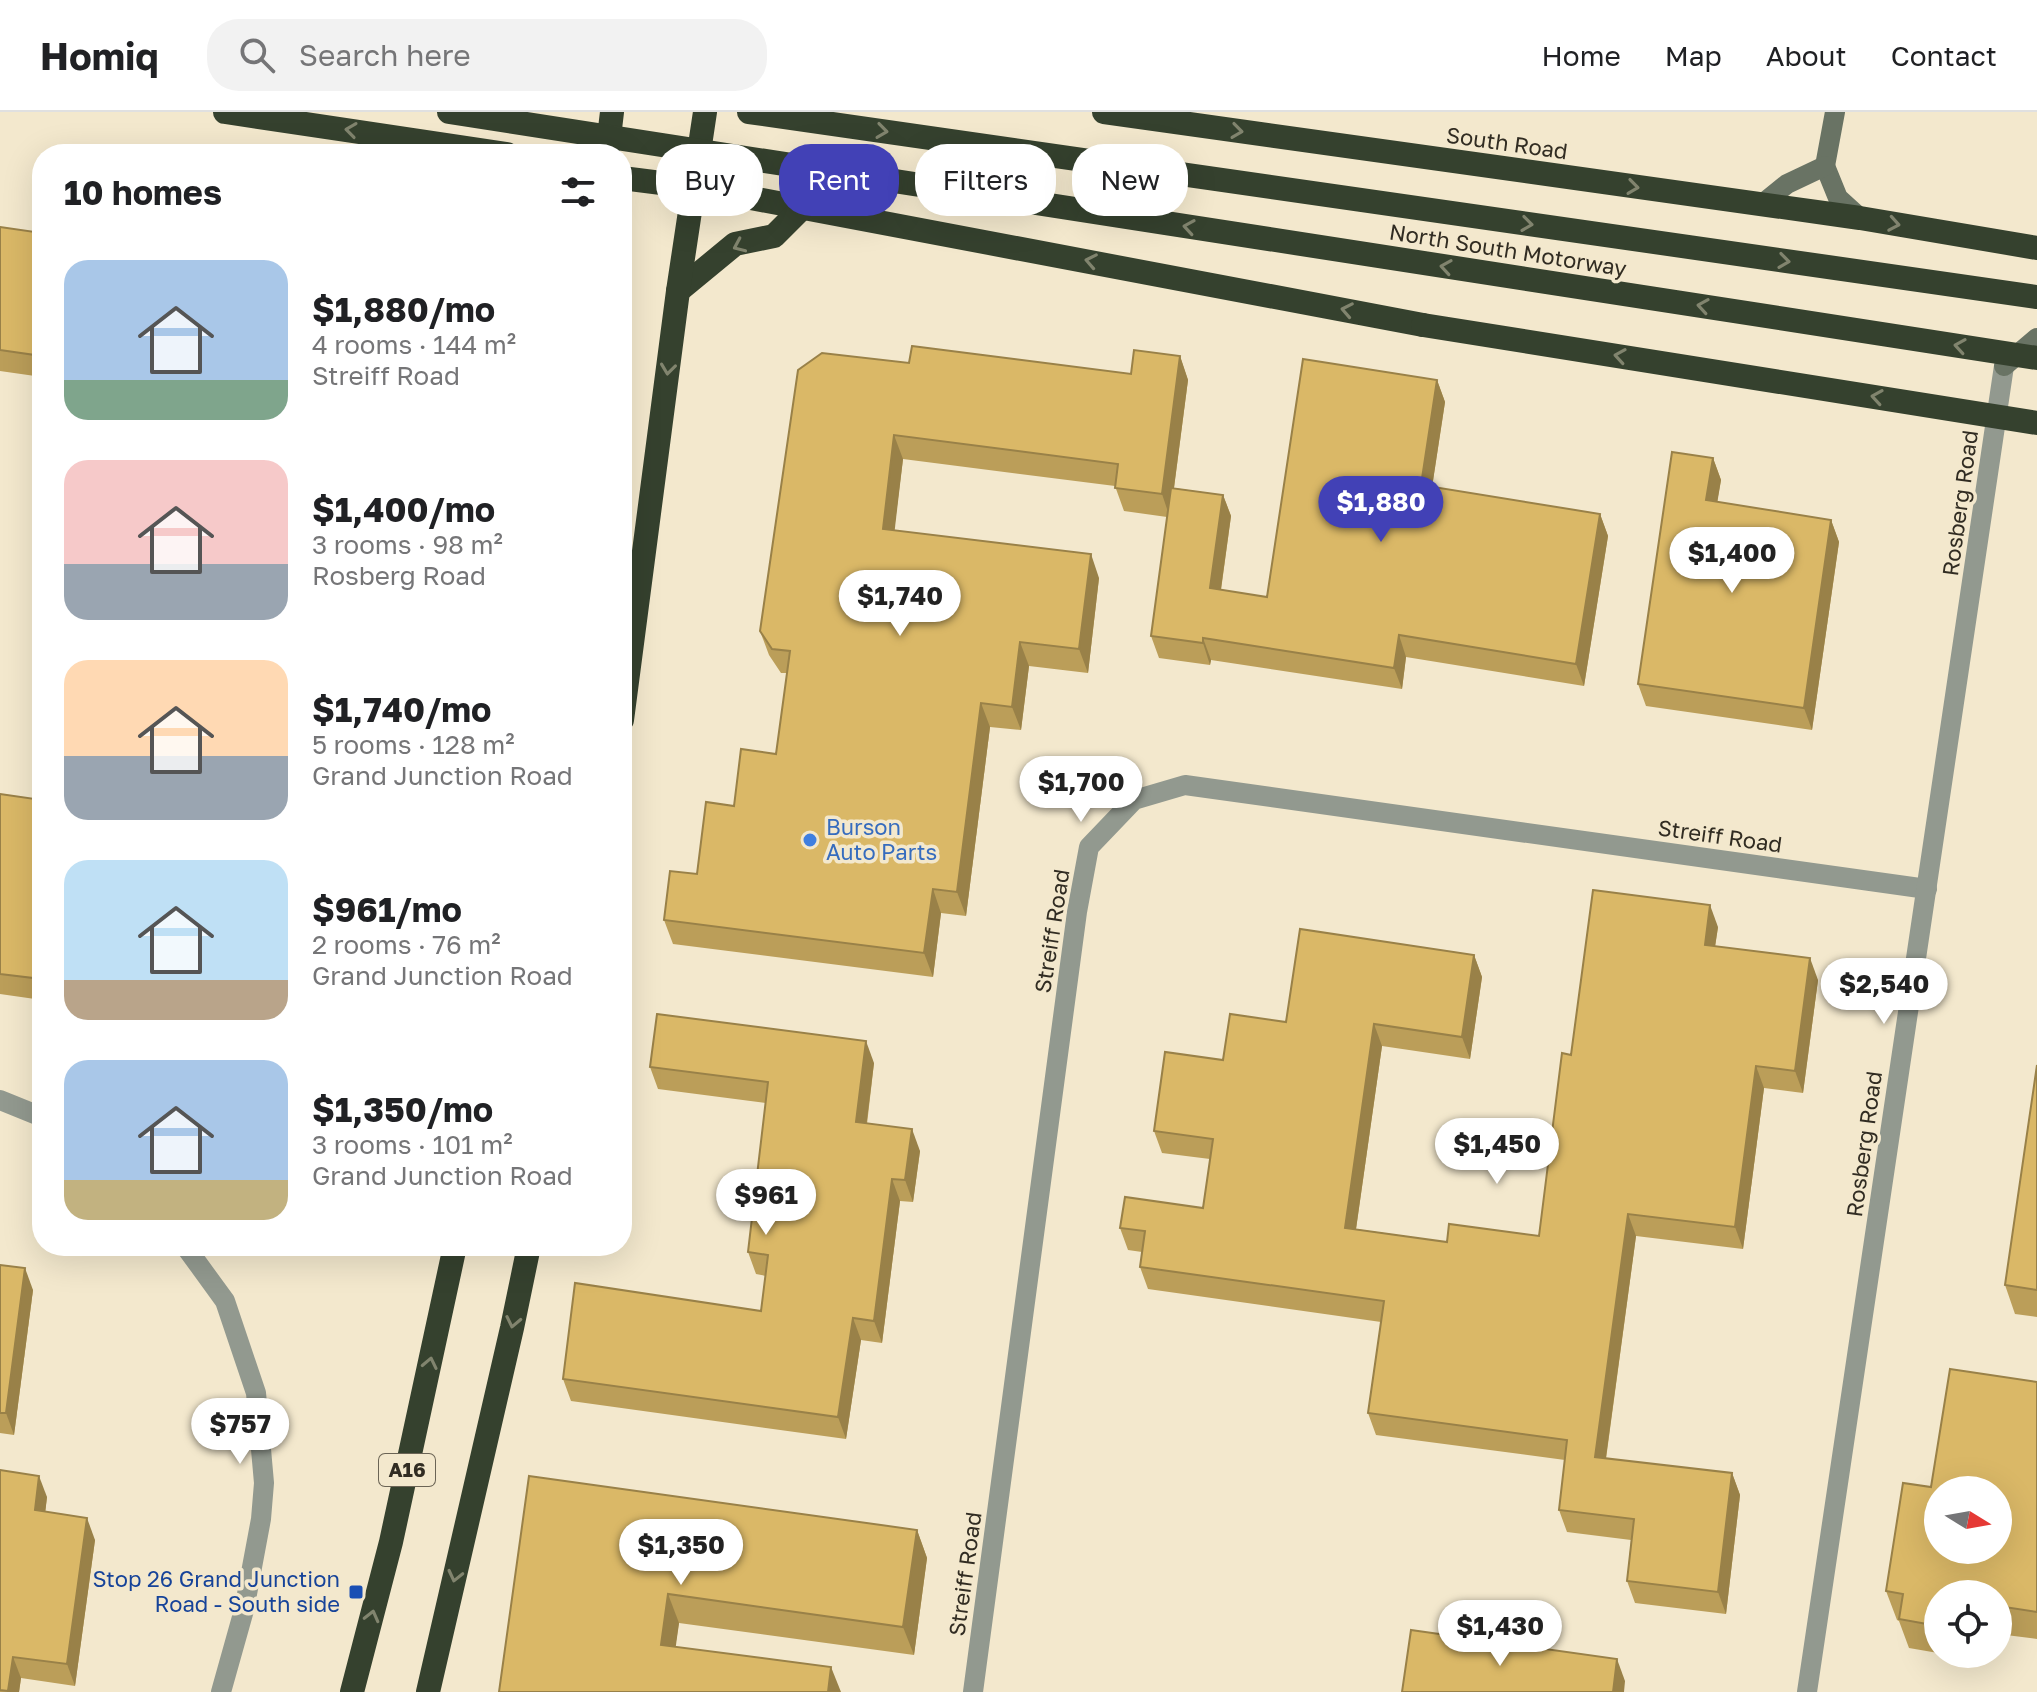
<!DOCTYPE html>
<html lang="en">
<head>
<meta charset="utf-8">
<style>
  body { margin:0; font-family:"Golos Text",sans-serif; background:#f2f2f2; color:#202124; height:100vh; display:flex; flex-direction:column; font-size:30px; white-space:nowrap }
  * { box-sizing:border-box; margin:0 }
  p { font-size:26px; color:#757577 }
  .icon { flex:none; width:44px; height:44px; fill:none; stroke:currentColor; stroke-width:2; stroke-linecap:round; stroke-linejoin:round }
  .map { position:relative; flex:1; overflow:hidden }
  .details { position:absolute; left:32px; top:32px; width:600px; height:1112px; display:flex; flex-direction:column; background:#fff; border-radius:32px; box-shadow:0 8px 32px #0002 }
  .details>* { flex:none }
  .hud { position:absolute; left:656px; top:32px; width:760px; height:72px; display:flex; gap:16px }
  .needle { width:52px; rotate:101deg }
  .fabs { position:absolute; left:1924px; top:1364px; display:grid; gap:16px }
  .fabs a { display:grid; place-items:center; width:88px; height:88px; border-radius:50%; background:#fff; box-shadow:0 8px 32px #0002; font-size:40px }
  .price { position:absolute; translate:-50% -68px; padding:0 18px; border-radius:28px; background:#fff; color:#222; font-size:26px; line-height:52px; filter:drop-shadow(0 2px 4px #0008) }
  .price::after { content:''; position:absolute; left:50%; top:48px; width:24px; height:18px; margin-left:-12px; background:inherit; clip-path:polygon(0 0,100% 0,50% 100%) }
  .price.on { background:#4241b6; color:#fff }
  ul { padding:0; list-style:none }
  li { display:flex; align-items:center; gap:24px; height:200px; padding:0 32px }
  li span { display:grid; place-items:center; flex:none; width:224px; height:160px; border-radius:24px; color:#555 }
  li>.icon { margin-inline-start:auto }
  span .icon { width:96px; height:96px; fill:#fffc; stroke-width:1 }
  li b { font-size:34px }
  h2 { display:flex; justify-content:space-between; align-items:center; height:96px; padding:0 32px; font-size:34px }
  .tag { padding:0 28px; border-radius:32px; background:#fff; box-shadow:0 8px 32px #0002; font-size:28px; line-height:72px }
  .tag.on { background:#4241b6; color:#fff }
  header { display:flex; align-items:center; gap:48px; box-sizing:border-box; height:112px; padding:0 40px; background:#fff; border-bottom:2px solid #e0e0e0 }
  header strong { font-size:38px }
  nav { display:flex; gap:44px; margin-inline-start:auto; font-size:28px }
  .search { width:560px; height:72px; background:#f2f2f2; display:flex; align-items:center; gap:20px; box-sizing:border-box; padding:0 28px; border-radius:32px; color:#757577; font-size:30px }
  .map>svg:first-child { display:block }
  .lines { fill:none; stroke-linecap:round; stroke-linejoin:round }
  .street { stroke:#92998f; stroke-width:20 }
  .secondary { stroke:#697364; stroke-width:20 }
  .highway { stroke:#35412e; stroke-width:24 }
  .highway-bridge { stroke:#35412e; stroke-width:24 }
  .wall { fill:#bb9e59 }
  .shaded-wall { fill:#998148 }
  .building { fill:#dab867; stroke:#998148; stroke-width:2; fill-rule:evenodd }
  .oneway { stroke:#81846e }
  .shop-dot { fill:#3f7fe0; stroke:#f3e8cd; stroke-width:3 }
  .transit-dot { fill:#1a4fb4; stroke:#f3e8cd; stroke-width:3 }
  .labels { text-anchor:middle; stroke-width:7; stroke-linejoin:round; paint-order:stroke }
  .shield { fill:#f3e8cd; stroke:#6b6455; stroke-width:2 }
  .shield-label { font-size:20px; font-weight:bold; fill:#312c22 }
  .street-label { font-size:22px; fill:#312c22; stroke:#f3e8cd }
  .shop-label { font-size:22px; fill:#366cbe; stroke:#f3e8cd; text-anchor:start }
  .transit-label { font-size:22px; fill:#164399; stroke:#f3e8cd; text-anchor:end }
</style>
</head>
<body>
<header>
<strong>Homiq</strong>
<div class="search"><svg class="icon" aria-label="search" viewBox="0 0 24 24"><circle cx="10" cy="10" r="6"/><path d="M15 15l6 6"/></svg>Search here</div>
<nav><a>Home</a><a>Map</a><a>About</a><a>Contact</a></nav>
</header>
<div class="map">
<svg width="2037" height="1580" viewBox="0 0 2037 1580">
  <rect width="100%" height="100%" fill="#f3e8cd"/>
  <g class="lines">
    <g class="street">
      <polyline points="0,988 42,1005"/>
      <polyline points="185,1134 225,1189 256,1281 264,1371 261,1407 244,1498 221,1580"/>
      <polyline points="973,1580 1077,800 1089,735 1134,688 1185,673 1927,777"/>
      <polyline points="1807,1580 2004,254"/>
    </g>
    <g class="secondary">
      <polyline points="1825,54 1838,86 1860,106"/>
      <polyline points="1825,54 1835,0"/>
      <polyline points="1761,93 1787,72 1825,54"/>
      <polyline points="2004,254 2037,226"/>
    </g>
    <g class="highway">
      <polyline points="225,0 507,42"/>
      <polyline points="749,0 2037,185"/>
      <polyline points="1104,0 1860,106 2037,136"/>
      <polyline points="607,42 612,0"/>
      <polyline points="622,66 693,75 1423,213"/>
      <polyline points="678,179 735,132 774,124 802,96"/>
      <polyline points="622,608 678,179 705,0"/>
      <polyline points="352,1580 391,1430 455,1134"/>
      <polyline points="428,1580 512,1216 529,1134"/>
    </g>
    <g class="highway-bridge">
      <polyline points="449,0 2037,246"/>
      <polyline points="1423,213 2037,311"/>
    </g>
  </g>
  <g class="wall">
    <polygon points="0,115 42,121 42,265 0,259"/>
    <polygon points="1180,244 1188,268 1174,376 1223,383 1231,404 1221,478 1267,485 1437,268 1445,290 1432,375 1600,402 1608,424 1584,574 1406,545 1402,577 1211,548 1210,553 1159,546 1151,524 1167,405 1124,399 1115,374 903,347 894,418 1099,466 1088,561 1029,554 1021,618 990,615 966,804 941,801 933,865 673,832 664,808 697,762 734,694 776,642 787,561 781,561 769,543 760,519 909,251 1131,262"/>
    <polygon points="1713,346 1721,368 1717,390 1831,408 1839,430 1812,618 1646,594 1638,572"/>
    <polygon points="42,413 42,457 38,445"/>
    <polygon points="0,682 42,688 42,888 0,882"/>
    <polygon points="1718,815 1715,834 1818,868 1803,981 1764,976 1743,1137 1636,1124 1606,1347 1732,1361 1740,1383 1726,1502 1635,1491 1627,1469 1631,1428 1567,1420 1559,1398 1565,1348 1376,1323 1368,1301 1381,1210 1148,1177 1140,1155 1142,1140 1128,1138 1120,1116 1203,1096 1210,1047 1162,1041 1154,1019 1223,948 1286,910 1474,843 1482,865 1470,947 1382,934 1356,1117 1447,1130 1539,1124 1571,943"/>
    <polygon points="874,951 867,1012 920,1039 913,1090 900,1089 882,1231 861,1228 846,1327 571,1289 563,1267 761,1199 766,1164 756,1162 748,1140 766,991 658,977 650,955"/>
    <polygon points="2037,953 2037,1205 2015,1202 2005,1173"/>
    <polygon points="0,1153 33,1178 14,1323 0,1321"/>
    <polygon points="2037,1270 2037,1527 1998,1522 1998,1482 1938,1482 1938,1541 1909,1536 1899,1509 1897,1508 1886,1479 1931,1375"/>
    <polygon points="0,1358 47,1385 45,1400 95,1428 75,1574 21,1566 19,1580 0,1580"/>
    <polygon points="529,1364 917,1418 927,1446 914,1543 679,1511 675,1535 499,1580"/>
    <polygon points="1947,1542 1967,1542 1967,1545"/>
  </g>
  <g class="shaded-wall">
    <polygon points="1180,244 1188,268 1170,406 1162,382"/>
    <polygon points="1437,268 1445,290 1429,395 1421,373"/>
    <polygon points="894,323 903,347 892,441 883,417"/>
    <polygon points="1713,346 1721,368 1714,410 1706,388"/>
    <polygon points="1223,383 1231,404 1218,498 1210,476"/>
    <polygon points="1600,402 1608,424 1584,574 1576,552"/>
    <polygon points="1831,408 1839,430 1812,618 1804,596"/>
    <polygon points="1091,442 1099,466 1088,561 1079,537"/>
    <polygon points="1399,523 1406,545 1402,577 1394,556"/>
    <polygon points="1203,526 1211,548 1210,553 1203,531"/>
    <polygon points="1020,530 1029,554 1021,618 1012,595"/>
    <polygon points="981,591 990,615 966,804 957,780"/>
    <polygon points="933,777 941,801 933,865 924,841"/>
    <polygon points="1710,793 1718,815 1712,855 1705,833"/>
    <polygon points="1474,843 1482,865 1470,947 1462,925"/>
    <polygon points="1810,846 1818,868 1803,981 1795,959"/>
    <polygon points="1374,912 1382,934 1353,1138 1345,1116"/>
    <polygon points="866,929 874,951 864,1032 856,1010"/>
    <polygon points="1756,954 1764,976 1743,1137 1735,1115"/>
    <polygon points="912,1017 920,1039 913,1090 905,1068"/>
    <polygon points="892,1067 900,1089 882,1231 874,1209"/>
    <polygon points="1628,1102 1636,1124 1603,1367 1595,1345"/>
    <polygon points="25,1156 33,1178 14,1323 6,1301"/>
    <polygon points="853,1206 861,1228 846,1327 838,1305"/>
    <polygon points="1732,1361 1740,1383 1726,1502 1718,1480"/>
    <polygon points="39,1364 47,1385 43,1420 35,1398"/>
    <polygon points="87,1406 95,1428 75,1574 67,1552"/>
    <polygon points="917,1418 927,1446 914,1543 903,1515"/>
    <polygon points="668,1482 679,1511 672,1562 661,1533"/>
    <polygon points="13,1545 21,1566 19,1580 9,1580 8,1579"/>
    <polygon points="1617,1547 1625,1569 1624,1580 1613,1580"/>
    <polygon points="831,1555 841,1580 828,1580"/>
  </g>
  <g class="building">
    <polygon points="0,115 42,121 42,244 0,238"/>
    <polygon points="912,234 1131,262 1134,238 1180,244 1162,382 1115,376 1118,352 894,323 883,417 1091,442 1079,537 1020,530 1012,595 981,591 957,780 933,777 924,841 664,808 670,759 697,762 706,690 734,694 741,637 776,642 790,539 772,537 760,519 798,258 822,241 909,251"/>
    <polygon points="1303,247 1437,268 1421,373 1600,402 1576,552 1399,523 1394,556 1203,526 1203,531 1151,524 1171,376 1223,383 1210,476 1267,485"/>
    <polygon points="1672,340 1713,346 1706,388 1831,408 1804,596 1638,572"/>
    <polygon points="42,413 42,445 38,445"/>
    <polygon points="0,682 42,688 42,867 0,862"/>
    <polygon points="1593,778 1710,793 1705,833 1810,846 1795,959 1756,954 1735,1115 1628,1102 1595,1345 1732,1361 1718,1480 1627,1469 1634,1407 1559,1398 1567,1328 1368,1301 1384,1189 1140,1155 1145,1119 1120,1116 1125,1085 1203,1096 1213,1027 1154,1019 1165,940 1223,948 1230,902 1286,910 1300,817 1474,843 1462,925 1374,912 1345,1116 1447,1130 1449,1112 1539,1124 1562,941 1571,943"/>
    <polygon points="657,902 866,929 856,1010 912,1017 905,1068 892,1067 874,1209 853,1206 838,1305 563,1267 575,1171 761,1199 768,1143 748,1140 768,970 650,955"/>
    <polygon points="2037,953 2037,1178 2005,1173"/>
    <polygon points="0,1153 25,1156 6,1301 0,1301"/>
    <path d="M 1950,1257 L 2037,1270 L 2037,1500 L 1998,1494 L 1998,1482 L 1938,1482 L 1938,1514 L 1899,1507 L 1903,1482 L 1886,1479 L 1903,1371 L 1931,1375 ZM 1938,1378 L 1998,1378 L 1998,1438 L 1938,1438 Z"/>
    <polygon points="0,1358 39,1364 35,1398 87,1406 67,1552 13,1545 8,1579 0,1578"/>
    <polygon points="529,1364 917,1418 903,1515 668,1482 661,1533 831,1555 828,1580 499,1580"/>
    <polygon points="1411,1518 1617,1547 1613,1580 1402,1580"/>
  </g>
  <defs><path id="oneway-chevron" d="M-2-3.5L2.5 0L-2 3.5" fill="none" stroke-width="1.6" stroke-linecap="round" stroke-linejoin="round" transform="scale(2)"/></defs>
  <g class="oneway">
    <use href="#oneway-chevron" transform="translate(351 18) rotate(-172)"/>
    <use href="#oneway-chevron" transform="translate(882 19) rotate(8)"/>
    <use href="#oneway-chevron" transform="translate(1237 19) rotate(8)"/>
    <use href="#oneway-chevron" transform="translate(1633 75) rotate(8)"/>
    <use href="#oneway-chevron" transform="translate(1527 112) rotate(8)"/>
    <use href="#oneway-chevron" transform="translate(1894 112) rotate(10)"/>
    <use href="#oneway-chevron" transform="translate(1189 115) rotate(-171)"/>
    <use href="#oneway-chevron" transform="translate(739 134) rotate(156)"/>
    <use href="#oneway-chevron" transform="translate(1091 149) rotate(-169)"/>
    <use href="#oneway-chevron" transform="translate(1784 149) rotate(8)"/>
    <use href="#oneway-chevron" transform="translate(1446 155) rotate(-171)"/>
    <use href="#oneway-chevron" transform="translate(1703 194) rotate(-171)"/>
    <use href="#oneway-chevron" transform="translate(1347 198) rotate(-169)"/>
    <use href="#oneway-chevron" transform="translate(1960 234) rotate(-171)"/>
    <use href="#oneway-chevron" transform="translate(1620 244) rotate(-171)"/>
    <use href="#oneway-chevron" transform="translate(668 257) rotate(97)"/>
    <use href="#oneway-chevron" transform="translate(1877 285) rotate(-171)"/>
    <use href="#oneway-chevron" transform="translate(513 1210) rotate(102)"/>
    <use href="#oneway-chevron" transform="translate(430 1251) rotate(-78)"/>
    <use href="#oneway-chevron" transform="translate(455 1464) rotate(103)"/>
    <use href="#oneway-chevron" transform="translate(372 1504) rotate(-76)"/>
  </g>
  <circle class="shop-dot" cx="810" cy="728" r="8"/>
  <rect class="transit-dot" x="348" y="1472" width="16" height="16" rx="4"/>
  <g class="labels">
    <rect class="shield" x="379" y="1342" width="56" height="32" rx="6"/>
    <g class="shield-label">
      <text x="407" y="1365">A16</text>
    </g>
    <g class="street-label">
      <text transform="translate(1507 31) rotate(8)" y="8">South Road</text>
      <text transform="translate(1508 138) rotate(9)" y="8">North South Motorway</text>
      <text transform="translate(1960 391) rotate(-82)" y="8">Rosberg Road</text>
      <text transform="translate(1720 724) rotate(8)" y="8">Streiff Road</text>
      <text transform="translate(1052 819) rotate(-81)" y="8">Streiff Road</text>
      <text transform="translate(1864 1032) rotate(-82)" y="8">Rosberg Road</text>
      <text transform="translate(965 1462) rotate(-82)" y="8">Streiff Road</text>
    </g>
    <g class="shop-label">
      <text x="826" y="723">Burson<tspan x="826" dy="25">Auto Parts</tspan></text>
    </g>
    <g class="transit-label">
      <text x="340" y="1475">Stop 26 Grand Junction<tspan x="340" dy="25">Road - South side</tspan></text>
    </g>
  </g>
</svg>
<div class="fabs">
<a><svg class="needle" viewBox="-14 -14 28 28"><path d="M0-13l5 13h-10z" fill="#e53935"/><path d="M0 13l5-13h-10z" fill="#757577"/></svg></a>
<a><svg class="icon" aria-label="locate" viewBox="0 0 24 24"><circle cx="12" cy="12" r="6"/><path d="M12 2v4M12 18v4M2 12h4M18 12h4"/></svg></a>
</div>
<b class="price on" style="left:1381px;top:432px">$1,880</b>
<b class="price" style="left:1732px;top:483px">$1,400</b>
<b class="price" style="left:900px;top:526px">$1,740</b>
<b class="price" style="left:1081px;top:712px">$1,700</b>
<b class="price" style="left:1884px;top:914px">$2,540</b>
<b class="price" style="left:1497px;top:1074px">$1,450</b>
<b class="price" style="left:766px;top:1125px">$961</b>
<b class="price" style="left:240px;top:1354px">$757</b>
<b class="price" style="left:681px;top:1475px">$1,350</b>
<b class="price" style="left:1500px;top:1556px">$1,430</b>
<div class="hud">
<a class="tag">Buy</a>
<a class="tag on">Rent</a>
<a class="tag">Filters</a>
<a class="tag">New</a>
</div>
<section class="details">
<h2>10 homes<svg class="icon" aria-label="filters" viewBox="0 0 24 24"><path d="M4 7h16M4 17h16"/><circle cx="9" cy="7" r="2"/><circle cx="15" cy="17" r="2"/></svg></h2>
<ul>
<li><span style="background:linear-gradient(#a9c7e8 75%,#7fa58c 0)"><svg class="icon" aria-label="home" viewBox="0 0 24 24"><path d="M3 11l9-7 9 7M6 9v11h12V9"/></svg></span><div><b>$1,880/mo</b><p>4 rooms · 144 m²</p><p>Streiff Road</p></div></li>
<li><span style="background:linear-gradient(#f6c9c9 65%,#9aa5b1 0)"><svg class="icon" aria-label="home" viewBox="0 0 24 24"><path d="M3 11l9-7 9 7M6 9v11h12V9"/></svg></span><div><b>$1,400/mo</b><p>3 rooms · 98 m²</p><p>Rosberg Road</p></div></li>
<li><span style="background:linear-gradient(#ffd9b3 60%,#9aa5b1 0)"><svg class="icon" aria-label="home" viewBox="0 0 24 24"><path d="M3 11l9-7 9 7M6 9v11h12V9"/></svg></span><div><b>$1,740/mo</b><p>5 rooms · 128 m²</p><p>Grand Junction Road</p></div></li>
<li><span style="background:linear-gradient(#bfe0f5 75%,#b9a48a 0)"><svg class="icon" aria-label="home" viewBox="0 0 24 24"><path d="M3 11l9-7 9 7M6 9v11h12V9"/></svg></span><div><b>$961/mo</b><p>2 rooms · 76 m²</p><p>Grand Junction Road</p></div></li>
<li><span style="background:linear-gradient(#a9c7e8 75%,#c2b280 0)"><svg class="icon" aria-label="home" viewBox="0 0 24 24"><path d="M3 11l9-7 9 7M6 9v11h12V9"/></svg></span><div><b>$1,350/mo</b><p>3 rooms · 101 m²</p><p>Grand Junction Road</p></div></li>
</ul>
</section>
</div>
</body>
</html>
